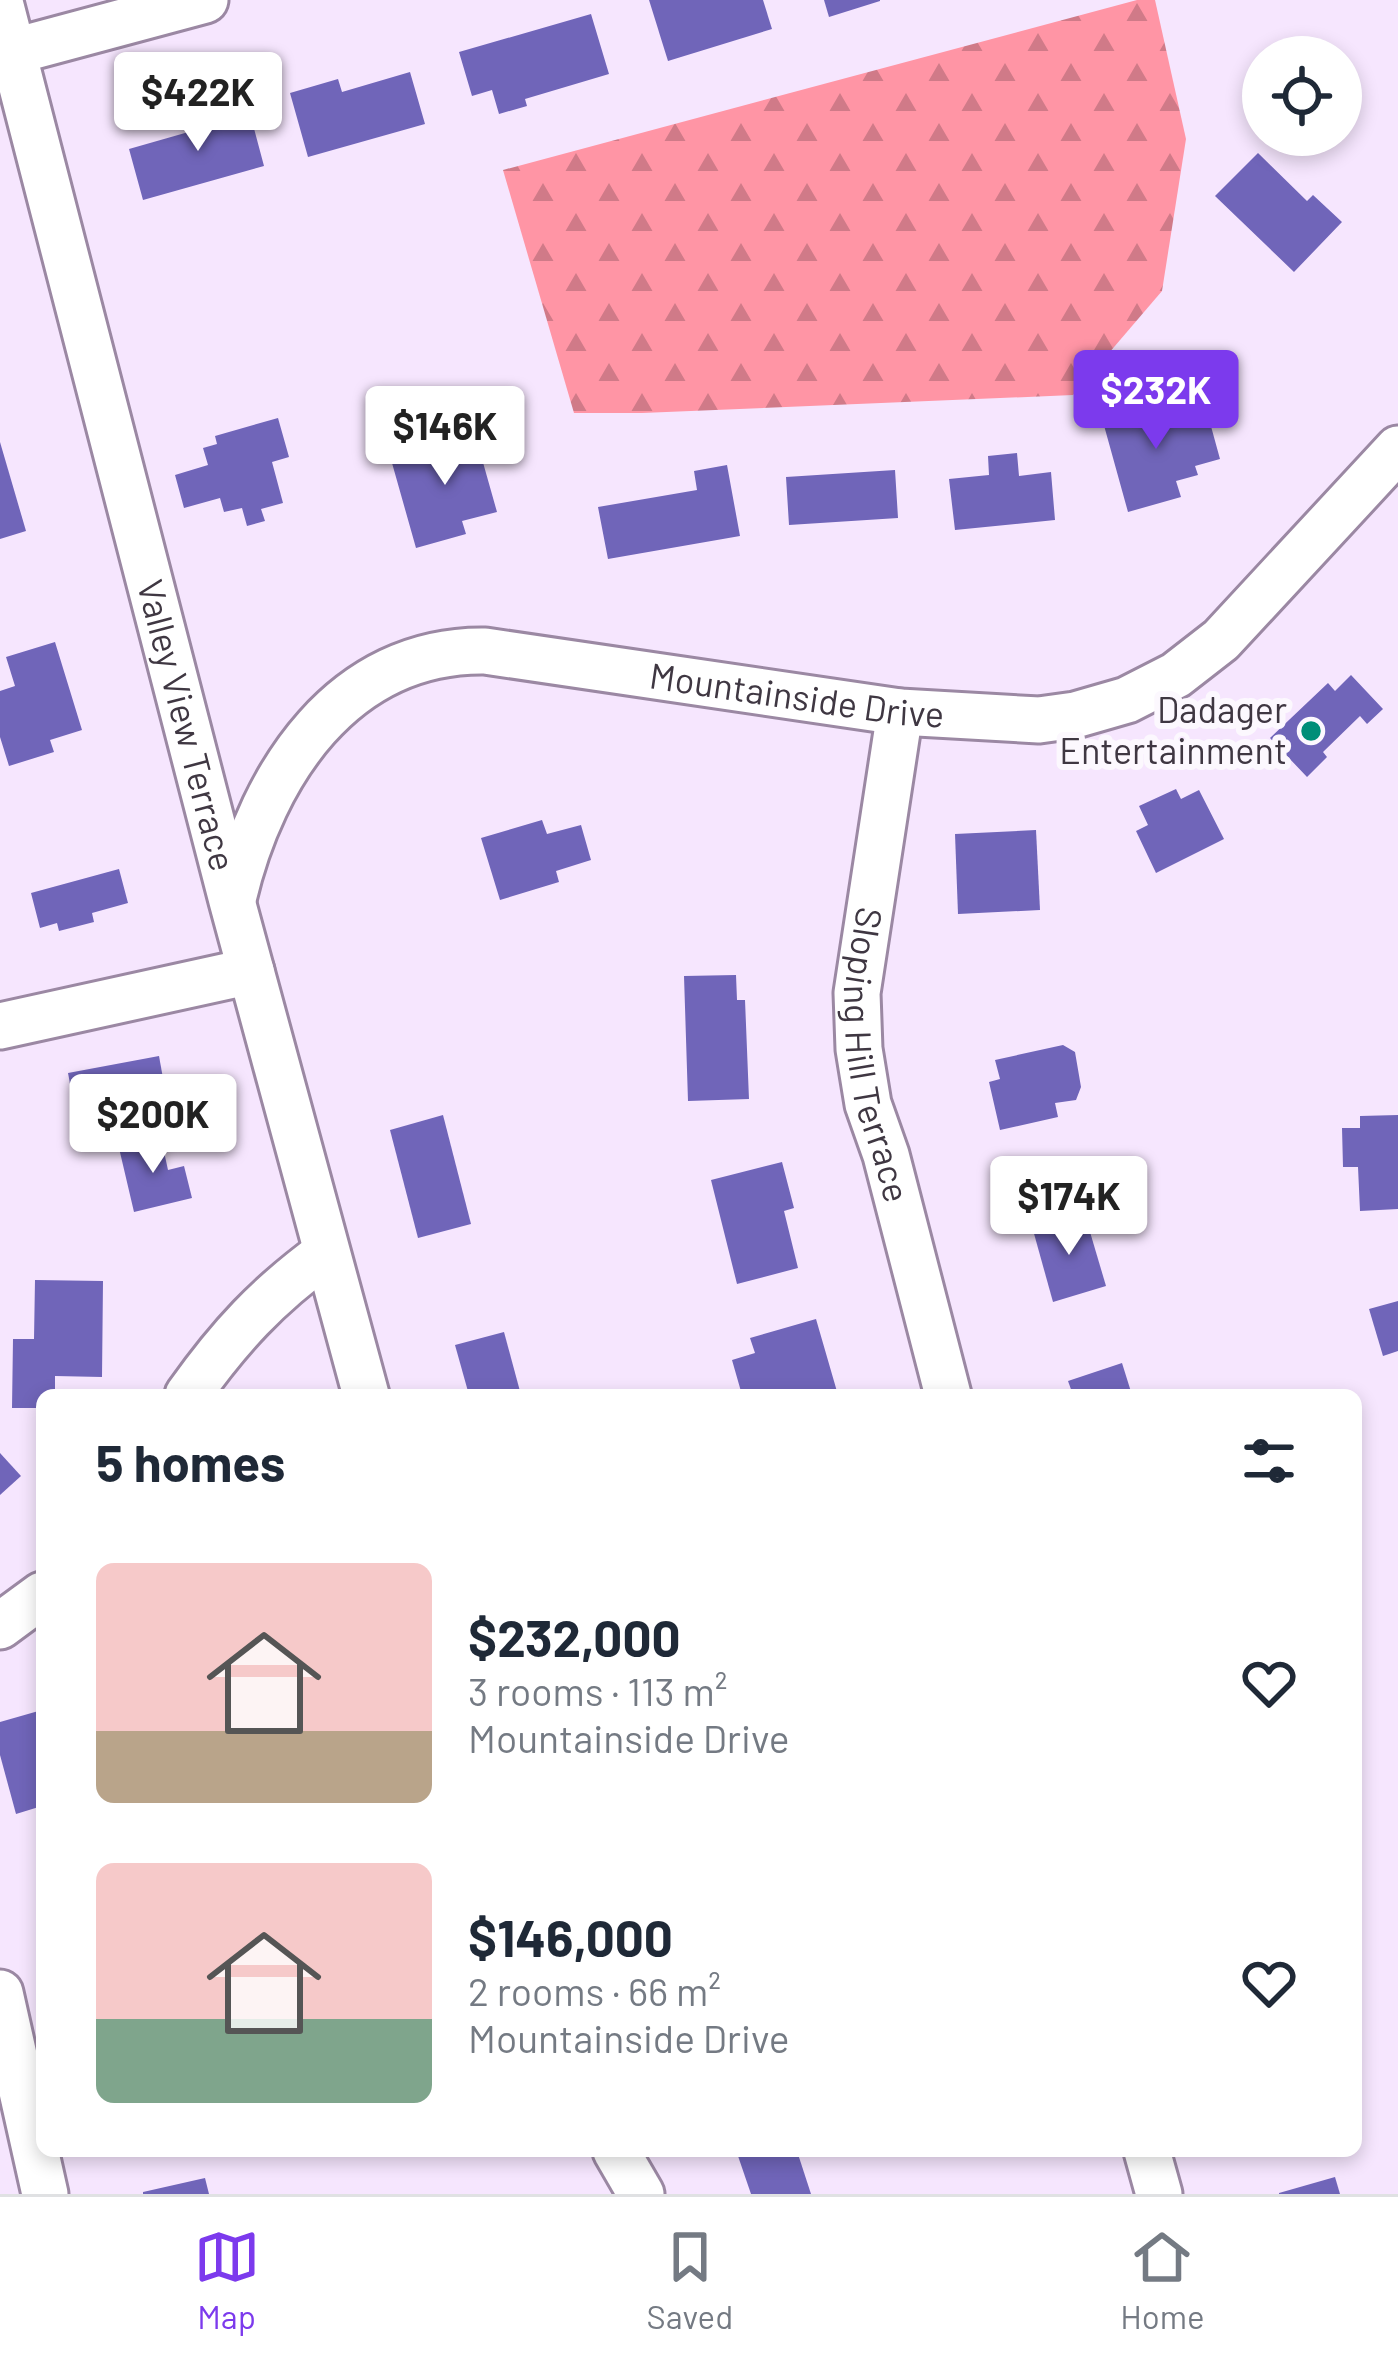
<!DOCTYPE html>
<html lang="en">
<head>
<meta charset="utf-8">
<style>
  body { margin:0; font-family:Barlow,sans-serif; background:#f6f6f7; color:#1f2937; height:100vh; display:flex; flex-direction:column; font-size:45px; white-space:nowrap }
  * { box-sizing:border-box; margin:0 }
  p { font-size:39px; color:#747a83 }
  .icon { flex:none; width:66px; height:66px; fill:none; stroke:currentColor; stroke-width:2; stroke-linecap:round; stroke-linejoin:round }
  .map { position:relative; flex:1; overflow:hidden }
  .sheet { position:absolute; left:36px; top:1389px; width:1326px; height:768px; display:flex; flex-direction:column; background:#fff; border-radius:18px; box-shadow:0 6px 18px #0003 }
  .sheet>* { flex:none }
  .buttons { position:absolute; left:1242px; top:36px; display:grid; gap:24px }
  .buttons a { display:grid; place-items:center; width:120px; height:120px; border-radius:50%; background:#fff; box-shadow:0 6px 18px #0003; font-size:60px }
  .price { position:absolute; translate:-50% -102px; padding:0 27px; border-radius:12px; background:#fff; color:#222; font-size:39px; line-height:78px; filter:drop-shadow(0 3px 6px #0008) }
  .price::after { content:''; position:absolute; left:50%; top:72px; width:36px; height:27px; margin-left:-18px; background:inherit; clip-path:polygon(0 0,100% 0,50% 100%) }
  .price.on { background:#7c3aed; color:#fff }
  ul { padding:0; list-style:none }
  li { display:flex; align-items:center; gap:36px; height:300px; padding:0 60px }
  li span { display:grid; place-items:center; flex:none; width:336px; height:240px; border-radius:18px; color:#555 }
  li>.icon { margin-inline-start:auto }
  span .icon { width:144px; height:144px; fill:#fffc; stroke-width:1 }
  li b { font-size:51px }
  h2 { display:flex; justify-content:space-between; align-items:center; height:144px; padding:0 60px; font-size:51px }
  .menu { display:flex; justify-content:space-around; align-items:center; height:168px; border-top:3px solid #e0e1e3; background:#fff; font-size:33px; color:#747a83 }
  .menu a { display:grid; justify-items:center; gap:6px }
  .menu .on { color:#7c3aed }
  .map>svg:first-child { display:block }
  .forest { fill:url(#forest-firs) }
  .building { fill:#7065b9 }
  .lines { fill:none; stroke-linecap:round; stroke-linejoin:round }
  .street-casing { stroke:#9b88a3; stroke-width:51 }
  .street { stroke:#fff; stroke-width:45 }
  .poi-dot { fill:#008e78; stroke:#fcf8fe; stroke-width:4.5 }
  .labels { text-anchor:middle; stroke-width:12; stroke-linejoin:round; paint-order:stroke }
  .street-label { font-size:36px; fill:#3f3742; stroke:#fcf8fe }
  .poi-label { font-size:36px; fill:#3f3742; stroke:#fcf8fe; text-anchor:end }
</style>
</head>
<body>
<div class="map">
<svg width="1398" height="2194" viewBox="0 0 1398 2194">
  <defs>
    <pattern id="forest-firs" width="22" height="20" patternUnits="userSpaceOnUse" patternTransform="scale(3)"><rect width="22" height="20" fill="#ff95a5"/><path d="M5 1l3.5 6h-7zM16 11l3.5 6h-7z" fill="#d07a88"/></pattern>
  </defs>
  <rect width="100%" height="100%" fill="#f6e6fe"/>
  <polygon class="forest" points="1137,0 1155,0 1186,139 1162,291 1073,395 642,413 574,413 503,170"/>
  <g class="building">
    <polygon points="649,0 763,0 772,29 668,61"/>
    <polygon points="824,0 880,0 880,1 829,17"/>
    <polygon points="591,14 609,74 525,99 527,106 499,114 492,90 472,96 459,52"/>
    <polygon points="410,72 425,124 308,157 290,93 338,79 342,92"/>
    <polygon points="248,106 264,166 143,200 129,149 192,131 189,122"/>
    <polygon points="1258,153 1307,201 1313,195 1342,222 1294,272 1215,196"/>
    <polygon points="1137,401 1142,417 1180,406 1186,425 1209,419 1220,459 1195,466 1198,475 1176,481 1181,497 1128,512 1100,411"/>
    <polygon points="278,418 289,457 272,462 283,503 261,509 265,521 247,526 242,508 224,512 220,498 184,508 175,475 208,465 203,448 217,444 215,436"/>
    <polygon points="473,427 497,512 462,521 466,534 416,548 392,463 436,451 432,438"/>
    <polygon points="0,442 26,531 0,539"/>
    <polygon points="1017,453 1019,476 1051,472 1055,520 955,530 949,479 989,475 988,456"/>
    <polygon points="727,465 740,536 608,559 598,507 697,490 694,471"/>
    <polygon points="895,470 898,518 789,525 786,477"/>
    <polygon points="55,642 82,730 50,740 54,752 9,766 0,737 0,691 15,686 6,657"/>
    <polygon points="1351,675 1383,709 1367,724 1360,716 1323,752 1327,757 1307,777 1270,738 1328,683 1335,691"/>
    <polygon points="1176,789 1181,799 1199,790 1224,839 1156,873 1136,831 1148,825 1139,806"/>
    <polygon points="542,820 547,834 581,825 591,860 556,871 559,882 500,900 481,838"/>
    <polygon points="1036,830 1040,910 958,914 955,834"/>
    <polygon points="119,869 128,903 92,913 94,922 59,931 57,923 40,928 31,893"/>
    <polygon points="736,975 737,1000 745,1000 749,1099 688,1101 684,976"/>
    <polygon points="1063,1045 1075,1052 1081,1087 1076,1100 1055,1103 1058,1117 1000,1130 989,1082 1000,1079 995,1060"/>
    <polygon points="159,1056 168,1106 77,1122 68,1073"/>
    <polygon points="443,1115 471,1224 418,1238 390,1130"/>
    <polygon points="1398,1115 1398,1209 1360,1211 1358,1167 1343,1167 1342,1128 1360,1128 1360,1116"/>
    <polygon points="161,1138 168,1170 184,1166 192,1198 134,1212 119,1148"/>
    <polygon points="782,1162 794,1208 784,1211 798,1268 737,1284 711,1180"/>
    <polygon points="1085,1215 1106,1286 1053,1302 1033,1230"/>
    <polygon points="35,1280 103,1281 102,1377 55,1376 55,1395 42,1395 42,1408 12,1408 13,1339 34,1339"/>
    <polygon points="1398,1301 1398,1351 1383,1356 1369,1309"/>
    <polygon points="816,1319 838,1395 742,1395 732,1360 755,1353 750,1338"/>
    <polygon points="504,1332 521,1395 469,1395 455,1345"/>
    <polygon points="1122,1363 1132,1395 1073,1395 1068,1381"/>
    <polygon points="0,1453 21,1476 0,1495"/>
    <polygon points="42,1710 42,1806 16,1814 0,1755 0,1722"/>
    <polygon points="752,2151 797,2151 811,2194 751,2194 738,2156"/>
    <polygon points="1335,2177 1340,2194 1279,2194 1279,2193"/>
    <polygon points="205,2178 209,2194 143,2194 143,2192"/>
  </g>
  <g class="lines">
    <defs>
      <g id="street">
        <path id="s1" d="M 0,2 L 232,901 L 366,1395"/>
        <polyline points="0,55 205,0"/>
        <path id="s2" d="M 900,712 L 857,993 L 859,1049 L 868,1104 L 886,1155 L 948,1395"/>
        <path id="s3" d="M 233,899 C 262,774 343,649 485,651 L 900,712 L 1039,720 L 1075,715 L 1127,700 L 1176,675 L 1221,640 L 1398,449"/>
        <polyline points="0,1026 251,971"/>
        <path d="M 188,1395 C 230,1336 267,1296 326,1253"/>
        <polyline points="0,1626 42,1595"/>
        <polyline points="0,1993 45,2194"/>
        <polyline points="616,2151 641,2194"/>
        <polyline points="1147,2151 1159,2194"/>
      </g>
    </defs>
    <use href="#street" class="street-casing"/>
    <use href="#street" class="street"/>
  </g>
  <circle class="poi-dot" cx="1311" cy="731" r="12"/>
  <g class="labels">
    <g class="street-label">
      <text dy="13" stroke="none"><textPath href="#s3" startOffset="699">Mountainside Drive</textPath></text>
      <text dy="13" stroke="none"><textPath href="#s1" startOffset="747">Valley View Terrace</textPath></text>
      <text dy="13" stroke="none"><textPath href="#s2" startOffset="348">Sloping Hill Terrace</textPath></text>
    </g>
    <g class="poi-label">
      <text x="1287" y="723">Dadager<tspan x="1287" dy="41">Entertainment</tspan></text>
    </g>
  </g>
</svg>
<div class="buttons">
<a><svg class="icon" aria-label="locate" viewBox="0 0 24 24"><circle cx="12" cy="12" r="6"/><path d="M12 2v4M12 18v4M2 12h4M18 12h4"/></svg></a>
</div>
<b class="price" style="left:198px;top:154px">$422K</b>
<b class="price on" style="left:1156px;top:452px">$232K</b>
<b class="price" style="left:445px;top:488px">$146K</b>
<b class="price" style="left:153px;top:1176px">$200K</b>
<b class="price" style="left:1069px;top:1258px">$174K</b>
<section class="sheet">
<h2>5 homes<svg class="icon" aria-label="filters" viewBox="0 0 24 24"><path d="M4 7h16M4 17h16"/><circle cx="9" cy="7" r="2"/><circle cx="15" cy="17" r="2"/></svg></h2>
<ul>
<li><span style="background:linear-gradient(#f6c9c9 70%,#b9a48a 0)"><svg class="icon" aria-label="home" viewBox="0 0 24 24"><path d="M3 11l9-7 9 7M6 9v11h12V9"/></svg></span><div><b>$232,000</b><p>3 rooms · 113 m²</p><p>Mountainside Drive</p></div><svg class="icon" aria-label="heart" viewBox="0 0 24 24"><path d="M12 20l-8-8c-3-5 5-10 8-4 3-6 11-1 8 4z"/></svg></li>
<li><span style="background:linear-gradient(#f6c9c9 65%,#7fa58c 0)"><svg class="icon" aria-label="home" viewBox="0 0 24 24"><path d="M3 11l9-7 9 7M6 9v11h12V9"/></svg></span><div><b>$146,000</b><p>2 rooms · 66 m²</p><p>Mountainside Drive</p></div><svg class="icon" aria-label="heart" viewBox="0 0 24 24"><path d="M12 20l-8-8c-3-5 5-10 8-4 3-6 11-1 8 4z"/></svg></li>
</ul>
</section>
</div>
<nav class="menu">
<a class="on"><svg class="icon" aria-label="map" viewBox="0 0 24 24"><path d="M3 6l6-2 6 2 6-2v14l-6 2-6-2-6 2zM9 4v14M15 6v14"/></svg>Map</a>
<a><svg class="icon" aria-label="saved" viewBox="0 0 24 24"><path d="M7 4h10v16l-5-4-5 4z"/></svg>Saved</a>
<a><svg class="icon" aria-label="home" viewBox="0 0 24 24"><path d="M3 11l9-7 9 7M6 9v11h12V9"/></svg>Home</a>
</nav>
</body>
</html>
